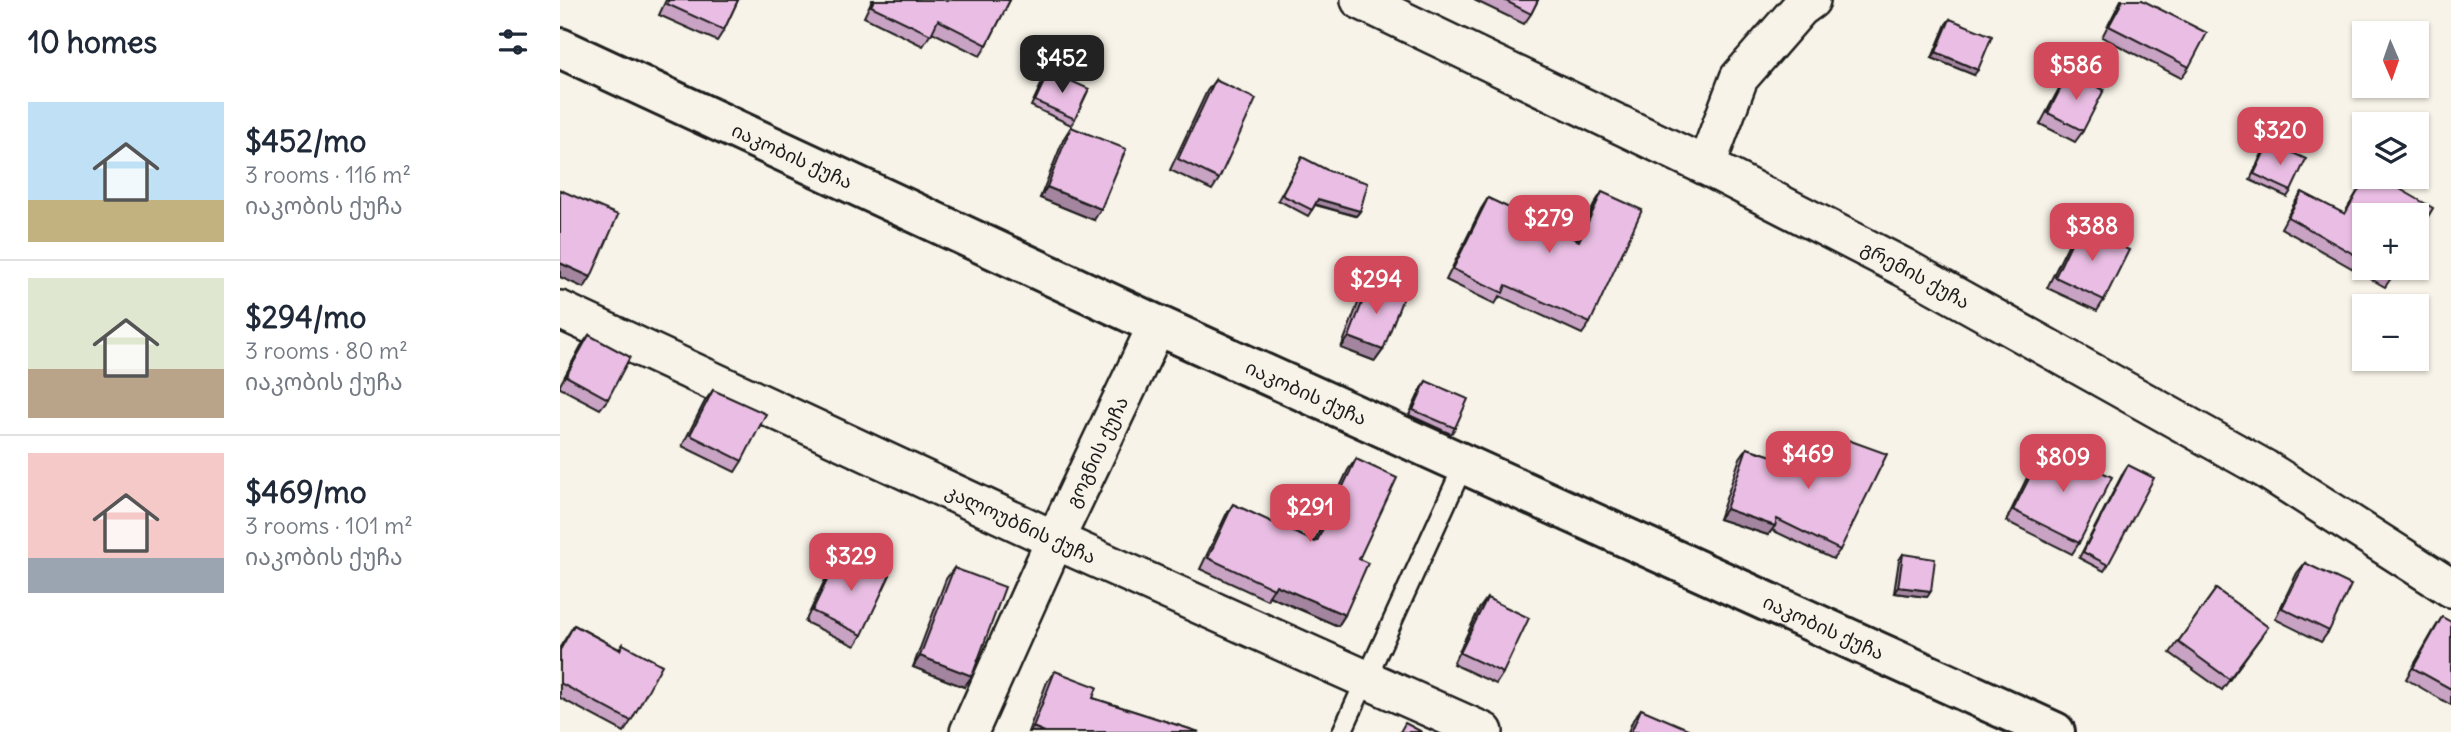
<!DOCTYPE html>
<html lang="en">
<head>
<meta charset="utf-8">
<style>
  body { margin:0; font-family:Delius,"Noto Sans Georgian",sans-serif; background:#f6f6f7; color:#1f2937; height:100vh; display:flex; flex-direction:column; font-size:26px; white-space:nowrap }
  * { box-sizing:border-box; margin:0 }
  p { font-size:23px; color:#747a83 }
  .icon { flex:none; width:38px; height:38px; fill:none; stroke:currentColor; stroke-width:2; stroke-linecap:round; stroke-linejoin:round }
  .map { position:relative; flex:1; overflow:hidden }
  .drawer { display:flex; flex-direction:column; background:#fff; width:560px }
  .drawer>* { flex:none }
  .needle { width:46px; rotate:178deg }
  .buttons { position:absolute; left:1792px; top:21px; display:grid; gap:14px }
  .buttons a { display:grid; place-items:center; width:77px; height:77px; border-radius:0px; background:#fff; box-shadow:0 2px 5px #0004; font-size:35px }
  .price { position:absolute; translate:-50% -60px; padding:0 16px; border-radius:14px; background:#d1495b; color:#fff; font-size:23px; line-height:46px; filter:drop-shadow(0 2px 4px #0008) }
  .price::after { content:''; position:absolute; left:50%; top:42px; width:21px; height:16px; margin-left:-10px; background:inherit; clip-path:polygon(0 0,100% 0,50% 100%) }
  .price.on { background:#222; color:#fff }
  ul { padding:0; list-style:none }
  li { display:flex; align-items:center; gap:21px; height:175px; padding:0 28px }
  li+li { border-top:2px solid #e0e1e3 }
  li span { display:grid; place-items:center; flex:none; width:196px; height:140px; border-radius:0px; color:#555 }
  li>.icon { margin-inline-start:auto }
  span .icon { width:84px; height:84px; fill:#fffc; stroke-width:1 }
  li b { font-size:30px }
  h2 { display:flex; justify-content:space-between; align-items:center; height:84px; padding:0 28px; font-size:30px }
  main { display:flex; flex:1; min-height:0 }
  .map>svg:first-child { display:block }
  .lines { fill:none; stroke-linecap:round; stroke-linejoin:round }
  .service-casing { stroke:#1c1c1c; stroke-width:23 }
  .minor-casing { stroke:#1c1c1c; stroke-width:42 }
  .tertiary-casing { stroke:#1c1c1c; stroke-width:44 }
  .service { stroke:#f7f3e8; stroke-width:18 }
  .minor { stroke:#f7f3e8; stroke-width:37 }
  .tertiary { stroke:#f7f3e8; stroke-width:38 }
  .wall { fill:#c9a3c4; stroke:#1c1c1c; stroke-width:2 }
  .shaded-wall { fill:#a485a0; stroke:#1c1c1c; stroke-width:2 }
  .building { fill:#eabee4; stroke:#1c1c1c; stroke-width:2 }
  .labels { text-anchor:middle; stroke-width:7; stroke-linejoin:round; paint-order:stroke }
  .street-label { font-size:19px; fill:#1c1c1c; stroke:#f7f3e8 }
</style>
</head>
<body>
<main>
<section class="drawer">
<h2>10 homes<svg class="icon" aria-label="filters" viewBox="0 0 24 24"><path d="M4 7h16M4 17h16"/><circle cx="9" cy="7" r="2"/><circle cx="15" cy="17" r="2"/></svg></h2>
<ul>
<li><span style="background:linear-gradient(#bfe0f5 70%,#c2b280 0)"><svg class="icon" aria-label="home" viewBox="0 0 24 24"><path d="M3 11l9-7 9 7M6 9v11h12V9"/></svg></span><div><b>$452/mo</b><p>3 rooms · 116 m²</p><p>იაკობის ქუჩა</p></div></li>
<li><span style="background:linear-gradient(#dfe7d0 65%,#b9a48a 0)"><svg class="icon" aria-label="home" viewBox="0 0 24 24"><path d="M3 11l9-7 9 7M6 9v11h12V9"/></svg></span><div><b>$294/mo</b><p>3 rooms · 80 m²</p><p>იაკობის ქუჩა</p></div></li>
<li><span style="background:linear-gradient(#f6c9c9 75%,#9aa5b1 0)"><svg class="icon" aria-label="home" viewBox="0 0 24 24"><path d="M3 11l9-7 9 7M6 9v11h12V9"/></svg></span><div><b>$469/mo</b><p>3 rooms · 101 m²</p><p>იაკობის ქუჩა</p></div></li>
</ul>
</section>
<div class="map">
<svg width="1891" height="732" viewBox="0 0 1891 732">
  <rect width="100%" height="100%" fill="#f7f3e8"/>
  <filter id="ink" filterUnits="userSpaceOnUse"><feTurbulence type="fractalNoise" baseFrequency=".0143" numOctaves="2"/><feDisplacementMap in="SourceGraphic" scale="14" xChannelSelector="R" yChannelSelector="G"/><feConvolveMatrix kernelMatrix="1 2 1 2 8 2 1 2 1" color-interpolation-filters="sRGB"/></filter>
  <g filter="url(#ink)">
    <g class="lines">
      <defs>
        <polyline id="service" points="782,732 904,464"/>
        <g id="minor">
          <path id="s1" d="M 800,0 L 1146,166 L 1343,267 L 1705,469 L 1891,588"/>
          <polyline points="1146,166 1179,78 1240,8 1251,0"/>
          <path id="s2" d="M 0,310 L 495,540 L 924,732"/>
          <path id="s3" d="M 409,732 L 495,540 L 597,325"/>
        </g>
        <g id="tertiary">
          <path id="s4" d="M 0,48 L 597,325 L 1495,732"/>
        </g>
      </defs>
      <use href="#service" class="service-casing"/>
      <use href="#minor" class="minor-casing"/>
      <use href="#tertiary" class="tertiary-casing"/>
      <use href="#service" class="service"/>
      <use href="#minor" class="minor"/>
      <use href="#tertiary" class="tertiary"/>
    </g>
    <g class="wall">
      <polygon points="106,0 178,0 164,30 157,41 99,15"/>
      <polygon points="312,0 450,0 427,45 420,56 372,32 363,46 304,17"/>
      <polygon points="914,0 978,0 971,14 964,24"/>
      <polygon points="1561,0 1582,0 1629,67 1621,78 1542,37"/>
      <polygon points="1390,19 1414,75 1372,58 1386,24"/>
      <polygon points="489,71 515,119 511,125 471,106 485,76"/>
      <polygon points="1509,72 1523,131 1515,142 1480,124 1502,83"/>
      <polygon points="655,80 659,179 652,190 610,170 647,91"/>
      <polygon points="511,127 534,220 480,198 504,138"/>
      <polygon points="1709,142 1731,191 1727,197 1690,180 1705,147"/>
      <polygon points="742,157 800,211 796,216 755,205 748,216 718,200"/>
      <polygon points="1806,177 1819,177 1804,215 1804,268 1838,268 1825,287 1721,228 1735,202 1742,192 1784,214"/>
      <polygon points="1042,192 1030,323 1022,334 940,296 935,304 886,280 921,209 928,198 1017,240 1035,203"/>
      <polygon points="1519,227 1544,300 1537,311 1487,288 1512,237"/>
      <polygon points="810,282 823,350 815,361 781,348 802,293"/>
      <polygon points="29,335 48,399 40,409 0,388 0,385 21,346"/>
      <polygon points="866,381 895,428 891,434 849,415 862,387"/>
      <polygon points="153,390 182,461 175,472 122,446 145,401"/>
      <polygon points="1277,436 1280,550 1273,559 1212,530 1208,535 1159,519 1180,458 1187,448 1261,472 1270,445"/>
      <polygon points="1486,445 1519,543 1512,554 1446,521 1478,455"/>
      <polygon points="796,459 799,559 785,615 778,626 709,596 707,600 640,569 666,515 673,504 754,542 788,470"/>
      <polygon points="1568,465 1548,565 1544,571 1519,558 1564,471"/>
      <polygon points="281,552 302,635 295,646 245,622 273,563"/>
      <polygon points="1343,554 1371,591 1367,597 1334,593 1339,560"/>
      <polygon points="1745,563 1769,631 1761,642 1715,619 1737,573"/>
      <polygon points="394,568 404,687 353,667 386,579"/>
      <polygon points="1656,589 1708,627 1662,690 1610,653"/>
      <polygon points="927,598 943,673 936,684 893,664 919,609"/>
      <polygon points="1882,617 1891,622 1891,705 1846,679 1875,628"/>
      <polygon points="14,625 59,649 63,644 71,721 64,732 0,698 0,647"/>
      <polygon points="495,671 533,698 639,732 468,732 487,682"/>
      <polygon points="1081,709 1126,732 1068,732 1073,720"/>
    </g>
    <g class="shaded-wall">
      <polygon points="1376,52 1418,70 1414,75 1372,58"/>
      <polygon points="487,187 541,209 534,220 480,198"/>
      <polygon points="758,199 800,211 796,216 754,204"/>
      <polygon points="0,263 31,277 24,288 0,277"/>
      <polygon points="789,337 823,350 815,361 781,348"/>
      <polygon points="1166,509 1215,526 1208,535 1159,519"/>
      <polygon points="716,585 785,615 778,626 709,596"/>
      <polygon points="1338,587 1371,591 1367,597 1334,593"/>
      <polygon points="360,656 412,676 404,687 353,667"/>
      <polygon points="473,727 485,732 470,732"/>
    </g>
    <g class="building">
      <polygon points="109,0 178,0 164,30 107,4"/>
      <polygon points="314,0 450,0 427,45 378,20 371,35 311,6"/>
      <polygon points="944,0 978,0 971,14"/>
      <polygon points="1563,0 1582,0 1647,33 1629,67 1549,26"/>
      <polygon points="1390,19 1432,36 1418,70 1376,52"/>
      <polygon points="489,71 529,89 515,119 475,101"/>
      <polygon points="1509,72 1544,90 1523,131 1488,113"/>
      <polygon points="655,80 696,99 659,179 618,159"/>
      <polygon points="511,127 566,149 541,209 487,187"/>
      <polygon points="1709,142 1746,159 1731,191 1694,174"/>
      <polygon points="742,157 769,171 808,183 800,211 758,199 752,210 722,195"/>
      <polygon points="1806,177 1819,177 1873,208 1857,235 1857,215 1804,215 1804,260 1728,217 1742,192 1785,214"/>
      <polygon points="0,190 58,215 31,277 0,263"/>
      <polygon points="1042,192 1082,210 1030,323 946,285 943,293 893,269 928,198 1019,241"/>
      <polygon points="1519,227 1569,250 1544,300 1495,277"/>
      <polygon points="1818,268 1838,268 1833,276"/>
      <polygon points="810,282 844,295 823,350 789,337"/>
      <polygon points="29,335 70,357 48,399 6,376"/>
      <polygon points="866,381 908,399 895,428 853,410"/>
      <polygon points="153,390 206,414 182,461 130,435"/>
      <polygon points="1277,436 1327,454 1280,550 1217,519 1215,526 1166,509 1187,448 1264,473"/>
      <polygon points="1486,445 1552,477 1519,543 1453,510"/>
      <polygon points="796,459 837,478 799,559 808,563 785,615 716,585 714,589 648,558 673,504 755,542 757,541"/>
      <polygon points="1568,465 1594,478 1548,565 1523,552"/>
      <polygon points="281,552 330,575 302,635 252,611"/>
      <polygon points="1343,554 1375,559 1371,591 1338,587"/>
      <polygon points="1745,563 1791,585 1769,631 1722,608"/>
      <polygon points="394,568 445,587 412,676 360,656"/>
      <polygon points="1656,589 1708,627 1669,679 1618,642"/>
      <polygon points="927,598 969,618 943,673 900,653"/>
      <polygon points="1882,617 1891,622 1891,689 1853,668"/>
      <polygon points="14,625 60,650 63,644 102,665 71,721 0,683 0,650"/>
      <polygon points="495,671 537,687 533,698 639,732 485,732 473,727"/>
      <polygon points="1081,709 1128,729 1126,732 1071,732"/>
      <polygon points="845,723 862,732 840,732"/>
    </g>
  </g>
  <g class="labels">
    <g class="street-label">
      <text dy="7" stroke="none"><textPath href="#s4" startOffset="256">იაკობის ქუჩა</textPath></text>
      <text dy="7" stroke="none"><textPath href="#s1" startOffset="620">გრემის ქუჩა</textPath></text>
      <text dy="7" stroke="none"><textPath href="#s4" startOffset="822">იაკობის ქუჩა</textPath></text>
      <text dy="7" stroke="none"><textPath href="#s3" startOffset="308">გოგნის ქუჩა</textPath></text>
      <text dy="7" stroke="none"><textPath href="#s2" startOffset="508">კალოუბნის ქუჩა</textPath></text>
      <text dy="7" stroke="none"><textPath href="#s4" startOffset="1390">იაკობის ქუჩა</textPath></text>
    </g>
  </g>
</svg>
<div class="buttons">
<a><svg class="needle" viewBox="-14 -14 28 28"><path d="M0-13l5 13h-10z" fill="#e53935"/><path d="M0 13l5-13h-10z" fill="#747a83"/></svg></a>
<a><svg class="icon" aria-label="layers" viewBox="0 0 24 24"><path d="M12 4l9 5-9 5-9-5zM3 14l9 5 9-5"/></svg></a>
<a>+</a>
<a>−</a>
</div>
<b class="price on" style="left:502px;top:95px">$452</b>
<b class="price" style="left:1516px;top:102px">$586</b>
<b class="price" style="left:1720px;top:167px">$320</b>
<b class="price" style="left:989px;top:255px">$279</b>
<b class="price" style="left:1532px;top:263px">$388</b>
<b class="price" style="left:816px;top:316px">$294</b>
<b class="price" style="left:1248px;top:491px">$469</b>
<b class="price" style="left:1503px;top:494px">$809</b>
<b class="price" style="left:750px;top:544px">$291</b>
<b class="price" style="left:291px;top:593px">$329</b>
</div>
</main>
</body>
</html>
